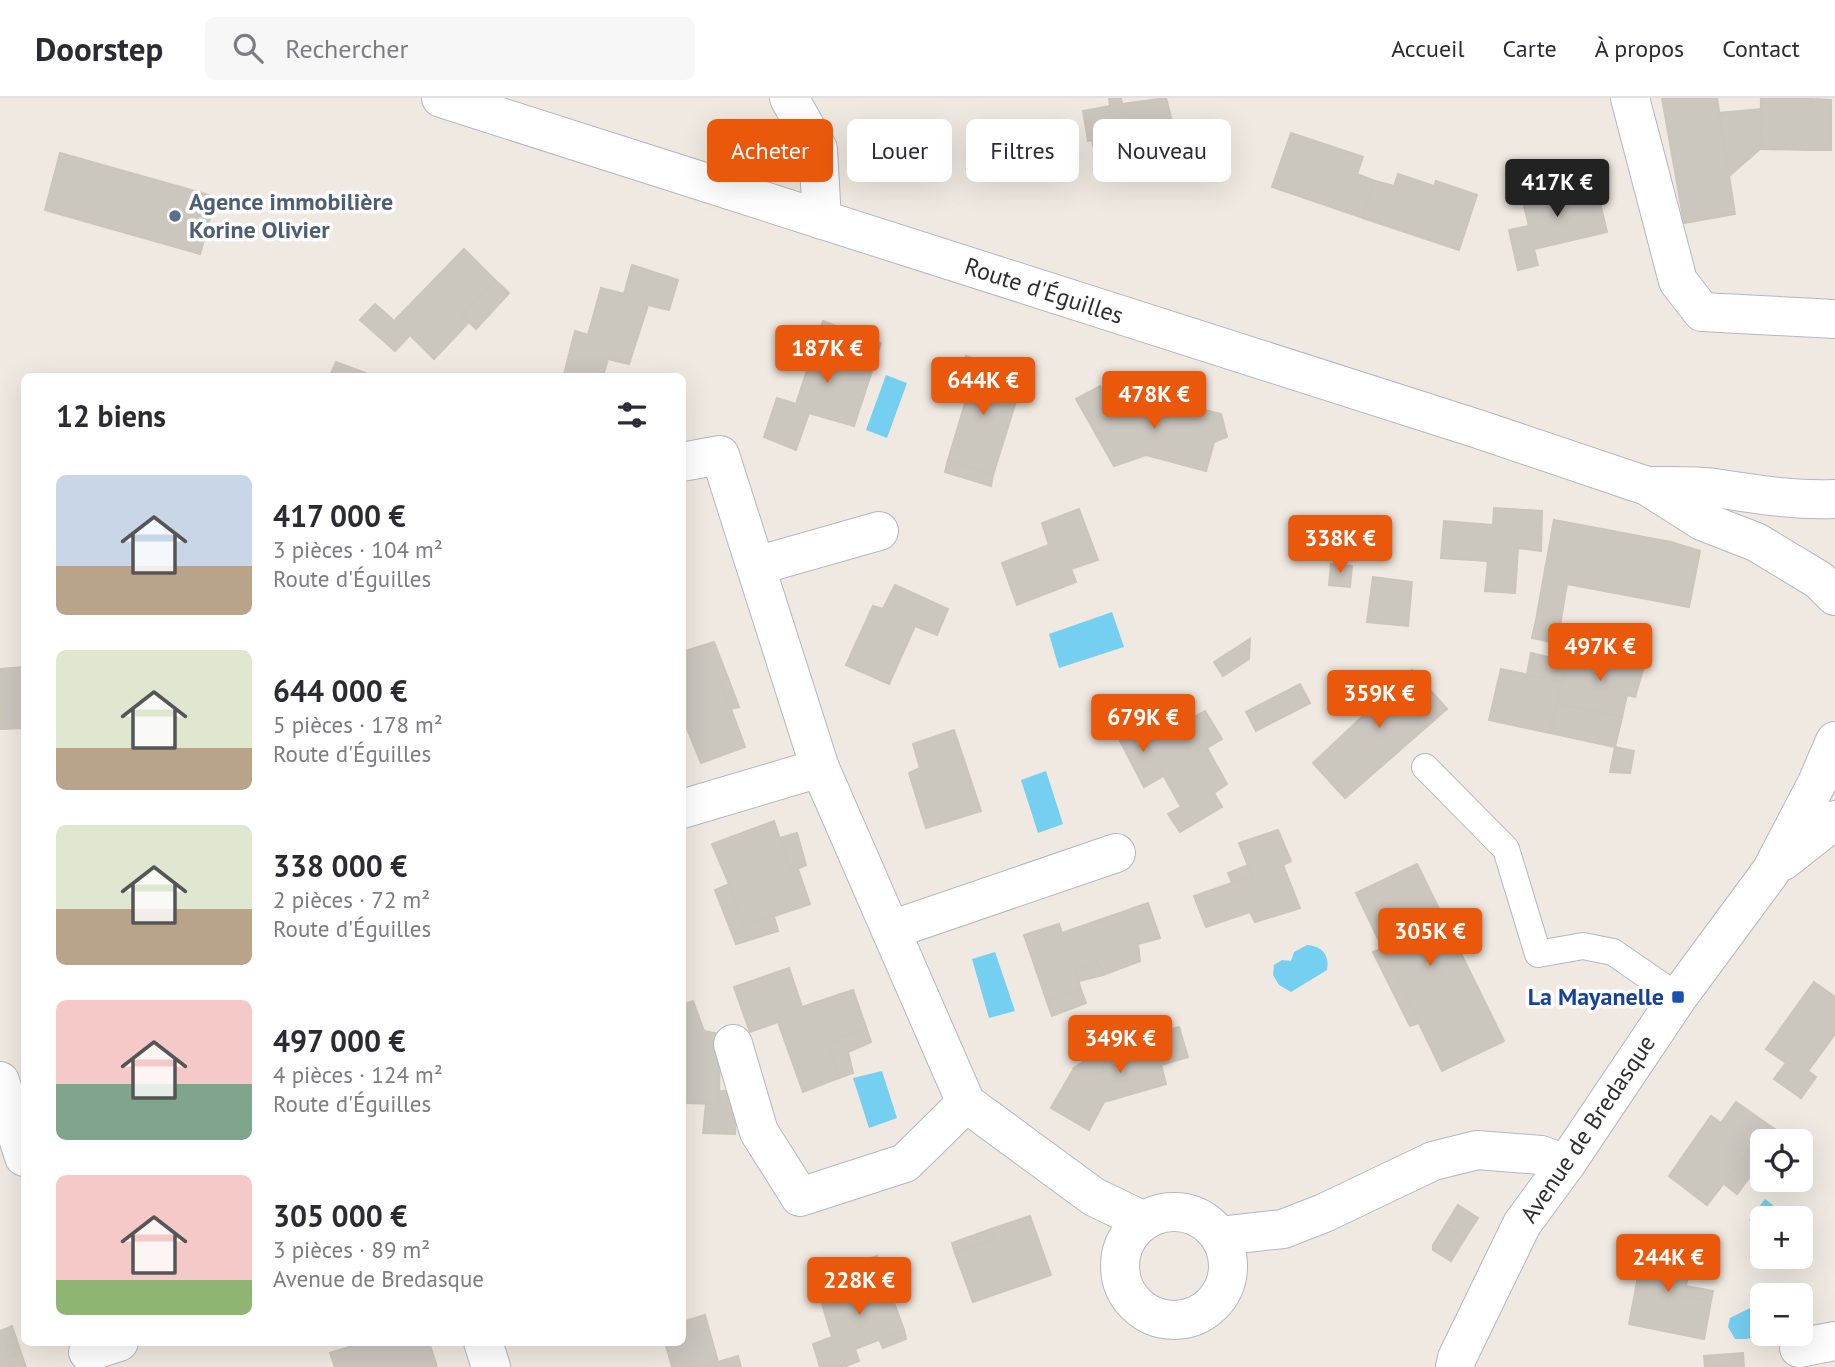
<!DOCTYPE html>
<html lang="fr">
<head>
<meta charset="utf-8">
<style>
  body { margin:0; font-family:"PT Sans",sans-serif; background:#f7f7f7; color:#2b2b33; height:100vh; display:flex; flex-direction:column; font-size:26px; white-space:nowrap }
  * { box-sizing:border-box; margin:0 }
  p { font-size:23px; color:#7c7c81 }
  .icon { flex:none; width:38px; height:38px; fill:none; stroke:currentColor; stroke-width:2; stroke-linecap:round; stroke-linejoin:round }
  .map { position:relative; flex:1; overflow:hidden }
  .sheet { position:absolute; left:21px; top:275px; width:665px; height:973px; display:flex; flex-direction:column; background:#fff; border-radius:10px; box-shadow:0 7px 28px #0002 }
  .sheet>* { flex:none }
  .banner { position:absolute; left:707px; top:21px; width:665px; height:63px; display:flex; gap:14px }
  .fabs { position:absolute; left:1750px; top:1031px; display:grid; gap:14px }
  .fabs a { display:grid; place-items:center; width:63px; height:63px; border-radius:10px; background:#fff; box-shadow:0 7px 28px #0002; font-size:35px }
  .price { position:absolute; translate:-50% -60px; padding:0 16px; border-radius:7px; background:#ea580c; color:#fff; font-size:23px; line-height:46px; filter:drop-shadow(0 2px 4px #0008) }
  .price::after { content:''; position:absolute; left:50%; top:42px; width:21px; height:16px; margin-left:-10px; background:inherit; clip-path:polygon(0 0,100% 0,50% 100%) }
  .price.current { background:#222; color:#fff }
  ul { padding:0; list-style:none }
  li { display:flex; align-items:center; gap:21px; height:175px; padding:0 35px }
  li span { display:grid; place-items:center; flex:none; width:196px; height:140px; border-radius:10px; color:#555 }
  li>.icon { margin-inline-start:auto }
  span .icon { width:84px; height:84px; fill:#fffc; stroke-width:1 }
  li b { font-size:30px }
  h2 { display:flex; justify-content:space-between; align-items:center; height:84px; padding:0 35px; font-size:30px }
  .chip { padding:0 24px; border-radius:10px; background:#fff; box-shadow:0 7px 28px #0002; font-size:24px; line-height:63px }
  .chip.current { background:#ea580c; color:#fff }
  header { display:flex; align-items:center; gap:42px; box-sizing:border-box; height:98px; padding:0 35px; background:#fff; border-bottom:2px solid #e1e1e2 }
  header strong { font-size:33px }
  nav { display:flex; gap:38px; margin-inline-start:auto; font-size:24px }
  .search { width:490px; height:63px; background:#f7f7f7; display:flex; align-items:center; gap:18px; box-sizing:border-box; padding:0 24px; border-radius:10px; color:#7c7c81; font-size:26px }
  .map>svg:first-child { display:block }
  .water { fill:#75cff0 }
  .building { fill:#cbc7bf; stroke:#cbc5ba; stroke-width:2 }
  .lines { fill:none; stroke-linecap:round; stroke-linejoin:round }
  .lane-casing { stroke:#b4b7c1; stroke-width:28 }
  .street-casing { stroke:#b4b7c1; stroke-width:40 }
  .secondary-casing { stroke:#b4b7c1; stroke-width:40 }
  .lane { stroke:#fff; stroke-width:26 }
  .street { stroke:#fff; stroke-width:38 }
  .secondary { stroke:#fff; stroke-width:38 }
  .service-dot { fill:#5c6f8a; stroke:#fff; stroke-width:2.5 }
  .transit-dot { fill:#1a4fb4; stroke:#fff; stroke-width:2.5 }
  .labels { text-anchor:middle; stroke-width:7; stroke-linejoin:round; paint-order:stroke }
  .service-label { font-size:24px; font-weight:bold; fill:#4e5e75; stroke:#fff; text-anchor:start }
  .street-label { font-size:24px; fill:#2e2e2e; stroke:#fff }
  .transit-label { font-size:24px; font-weight:bold; fill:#164399; stroke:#fff; text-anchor:end }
</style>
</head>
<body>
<header>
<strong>Doorstep</strong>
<div class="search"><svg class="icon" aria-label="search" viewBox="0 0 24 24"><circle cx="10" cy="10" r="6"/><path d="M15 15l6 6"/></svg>Rechercher</div>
<nav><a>Accueil</a><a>Carte</a><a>À propos</a><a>Contact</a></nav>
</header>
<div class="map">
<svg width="1835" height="1269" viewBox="0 0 1835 1269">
  <rect width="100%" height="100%" fill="#efe9e1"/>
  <g class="water">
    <polygon points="886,277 907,285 887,340 866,332"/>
    <polygon points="1112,514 1124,549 1059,570 1049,536"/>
    <polygon points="1046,673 1063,726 1038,735 1021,682"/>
    <path d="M 1307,847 C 1322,848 1330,857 1327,872 L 1291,894 L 1279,887 L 1273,877 L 1274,867 L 1282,862 L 1291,863 L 1294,854 Z"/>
    <polygon points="995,854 1015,913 989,920 972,861"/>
    <polygon points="882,973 897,1020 869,1030 853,980"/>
    <polygon points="1765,1101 1787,1118 1797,1120 1762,1120 1762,1132 1749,1122"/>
    <polygon points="1762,1204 1762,1236 1769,1236 1746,1241 1735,1241 1728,1229 1730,1220"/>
  </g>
  <g class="building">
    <polygon points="1109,0 1121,0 1122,6 1166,0 1173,27 1170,30 1124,36 1129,65 1099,71 1092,42 1088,43 1083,13 1110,8"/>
    <polygon points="1662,0 1717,0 1735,116 1684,125"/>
    <polygon points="1761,0 1811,0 1811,52 1760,51"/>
    <polygon points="1811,1 1831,2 1831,52 1811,52"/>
    <polygon points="1761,11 1760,51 1729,78 1719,15"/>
    <polygon points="1291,35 1363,59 1357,76 1375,83 1363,120 1272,89"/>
    <polygon points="60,55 216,99 200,156 45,112"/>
    <polygon points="1398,76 1434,88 1436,83 1477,97 1459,152 1363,120 1375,83 1394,88"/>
    <polygon points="1594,79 1607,134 1534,151 1538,167 1518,172 1509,132 1529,128 1521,96"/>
    <polygon points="464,151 495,182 462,217 469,224 434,261 410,237 395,253 360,222 375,206 394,223"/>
    <polygon points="632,167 678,182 669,212 648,207 629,266 608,261 603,278 571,278 564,276 575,233 588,237 601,190 624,196"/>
    <polygon points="495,182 509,195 476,231 462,217"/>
    <polygon points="823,223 881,245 854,328 809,315 796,352 764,339 777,300 796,306"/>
    <polygon points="966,258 1009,272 1004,291 1018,297 993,377 948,362 972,282 959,279"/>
    <polygon points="336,264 373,278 330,278"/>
    <polygon points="1100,288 1117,316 1131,312 1132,316 1158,309 1161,301 1221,316 1227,339 1214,344 1206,373 1146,357 1114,368 1076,301"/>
    <polygon points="948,362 993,377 991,388 945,374"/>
    <polygon points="1494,410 1542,413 1541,453 1518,450 1515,495 1485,493 1488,463 1441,460 1444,423 1493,427"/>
    <polygon points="1079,411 1098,462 1071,471 1076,484 1017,507 1002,465 1049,447 1042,425"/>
    <polygon points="1554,422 1671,444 1700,453 1689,509 1567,486 1560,527 1536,522"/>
    <polygon points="1331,466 1352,468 1350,489 1329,487"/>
    <polygon points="1373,479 1412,484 1408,528 1367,524"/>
    <polygon points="895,487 948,511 937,537 915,528 889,586 846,567 873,508 883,511"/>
    <polygon points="1536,522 1561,527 1557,545 1532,540"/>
    <polygon points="1591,533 1627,541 1623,560 1587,552"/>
    <polygon points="1250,541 1249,561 1223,578 1214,564"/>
    <polygon points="714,544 728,580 721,584 745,649 701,665 682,618 682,554"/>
    <polygon points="1625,548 1644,552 1642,565 1623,560"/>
    <polygon points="1587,552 1645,565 1635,599 1627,597 1622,619 1557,606 1566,563 1584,568"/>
    <polygon points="1531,555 1566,563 1562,584 1527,576"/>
    <polygon points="24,569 24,630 1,631 0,571"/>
    <polygon points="1501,571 1562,584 1550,635 1489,622"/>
    <polygon points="1412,572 1447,611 1345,700 1313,665 1363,618 1348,601 1377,575 1391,590"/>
    <polygon points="728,580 739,609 730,611 721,584"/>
    <polygon points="1300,586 1310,605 1256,633 1246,614"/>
    <polygon points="1557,606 1622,619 1615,649 1550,635"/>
    <polygon points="1205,613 1222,641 1207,650 1227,686 1214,695 1222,709 1180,734 1168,716 1181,709 1146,646"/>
    <polygon points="1151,625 1160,638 1146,646 1163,678 1144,689 1120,643"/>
    <polygon points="954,632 981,713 926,730 909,675 920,670 913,646"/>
    <polygon points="1615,649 1634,653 1630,675 1610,674"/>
    <polygon points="774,723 791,774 798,771 810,806 742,829 729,786 712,746"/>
    <polygon points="1278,732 1291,763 1283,767 1300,810 1255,824 1250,814 1206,829 1194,798 1252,778 1239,745"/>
    <polygon points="797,735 806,767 791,774 780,740"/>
    <polygon points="1417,766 1504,943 1442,973 1356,795"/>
    <polygon points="1248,767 1252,778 1232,785 1228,775"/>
    <polygon points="729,786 742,829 774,818 778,833 736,846 715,792"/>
    <polygon points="1148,805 1160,840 1138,846 1140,863 1103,877 1097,863 1075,871 1081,892 1047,904 1024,837 1059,826 1062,835"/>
    <polygon points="1383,850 1419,925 1410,928 1373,854"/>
    <polygon points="1097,863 1103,877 1079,883 1075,871"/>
    <polygon points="789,870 802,909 853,892 866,929 828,946 839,980 803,994 778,924 750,934 734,889"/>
    <polygon points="1814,884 1835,899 1835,936 1808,973 1816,979 1801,1000 1774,981 1786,965 1766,951"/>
    <polygon points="1081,892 1086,905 1052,918 1047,904"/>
    <polygon points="693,903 704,933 720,936 719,1006 682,1005 682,907"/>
    <polygon points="866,929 871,944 848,954 853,975 839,980 828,946"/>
    <polygon points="1179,929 1188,959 1161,967 1166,986 1104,1004 1089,1032 1051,1010 1074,970 1089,978 1104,973 1100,953"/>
    <polygon points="1100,953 1104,973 1089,978 1074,970"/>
    <polygon points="720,993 729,993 736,1007 735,1036 703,1035 706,1006 719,1006"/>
    <polygon points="1736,1004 1776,1032 1768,1043 1762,1043 1762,1051 1758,1056 1751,1050 1707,1107 1669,1078 1711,1018 1721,1025"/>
    <polygon points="1751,1050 1762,1059 1762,1062 1737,1096 1723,1085"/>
    <polygon points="1458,1107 1478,1120 1465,1140 1445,1128"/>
    <polygon points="1030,1118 1051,1177 973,1204 955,1155 994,1141 991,1131"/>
    <polygon points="1445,1128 1465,1140 1451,1163 1433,1152 1433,1147"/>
    <polygon points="991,1131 994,1141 955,1155 952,1145"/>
    <polygon points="1659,1140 1694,1147 1689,1173 1679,1171 1674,1196 1711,1203 1704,1241 1629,1226 1641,1163 1654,1166"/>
    <polygon points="877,1158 904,1232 855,1251 859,1263 843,1269 820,1269 813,1246 832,1239 822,1206 860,1193 852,1166"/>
    <polygon points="1679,1171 1689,1173 1686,1188 1713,1193 1711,1203 1674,1196"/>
    <polygon points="858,1185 860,1193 848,1198 845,1190"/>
    <polygon points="705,1217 718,1264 738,1258 741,1269 672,1269 665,1244 682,1244 682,1224"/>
    <polygon points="12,1228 21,1255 8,1259 12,1269 0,1269 0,1233"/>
    <polygon points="904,1232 906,1241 883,1250 879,1241"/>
    <polygon points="365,1244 429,1244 437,1269 335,1269 330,1255"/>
    <polygon points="21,1255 26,1269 12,1269 8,1259"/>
    <polygon points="1743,1255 1744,1269 1705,1269 1704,1258"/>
  </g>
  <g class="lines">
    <defs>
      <polyline id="lane" points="1425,669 1506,751 1538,856 1583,848 1613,854 1678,899"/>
      <g id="street">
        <polyline points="789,0 818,51 822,122"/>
        <polyline points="1630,0 1678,183 1702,214 1835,221"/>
        <polyline points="682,364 720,357 820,670 966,1005 1094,1099 1144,1123"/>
        <polyline points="756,468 879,433"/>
        <polyline points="682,711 820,670"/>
        <polyline points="891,832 1116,755"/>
        <polyline points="733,946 759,1034 800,1099 905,1065 966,1005"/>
        <polyline points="0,983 24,1059"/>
        <circle cx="1174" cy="1168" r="54"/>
        <polyline points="1220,1138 1283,1131 1324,1115 1433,1063 1477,1052 1541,1057 1566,1066"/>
        <polyline points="483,1244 491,1269"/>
        <polyline points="1799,1250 1835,1243"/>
        <polyline points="88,1254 119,1244"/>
      </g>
      <g id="secondary">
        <polyline points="441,0 1478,331 1647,388 1702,423 1756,444 1819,482 1835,498"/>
        <path d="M 1649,388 C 1671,388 1694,387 1715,390 C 1755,396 1794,403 1835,401"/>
        <polyline points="1783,763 1835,722"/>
        <polyline points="1455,1269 1457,1260 1522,1126 1566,1066 1678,899 1771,773 1817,685 1835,643"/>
      </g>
    </defs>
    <use href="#lane" class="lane-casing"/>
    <use href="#street" class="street-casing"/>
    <use href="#secondary" class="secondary-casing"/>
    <use href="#lane" class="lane"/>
    <use href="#street" class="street"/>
    <use href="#secondary" class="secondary"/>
  </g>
  <circle class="service-dot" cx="175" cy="118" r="7"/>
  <rect class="transit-dot" x="1671" y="892" width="14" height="14" rx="3.5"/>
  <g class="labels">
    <g class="service-label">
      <text x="189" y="112">Agence immobilière<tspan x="189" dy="28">Korine Olivier</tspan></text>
    </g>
    <g class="street-label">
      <text transform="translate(1044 193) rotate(18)" y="8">Route d'Éguilles</text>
      <text transform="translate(1588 1031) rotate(-56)" y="8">Avenue de Bredasque</text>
    </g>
    <g class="transit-label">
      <text x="1664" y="907">La Mayanelle</text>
    </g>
  </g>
</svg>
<div class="fabs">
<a><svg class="icon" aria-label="locate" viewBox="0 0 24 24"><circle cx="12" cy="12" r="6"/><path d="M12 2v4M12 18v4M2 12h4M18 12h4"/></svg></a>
<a>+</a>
<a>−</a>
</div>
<b class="price current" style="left:1557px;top:121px">417K €</b>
<b class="price" style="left:827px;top:287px">187K €</b>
<b class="price" style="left:983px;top:319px">644K €</b>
<b class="price" style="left:1154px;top:333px">478K €</b>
<b class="price" style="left:1340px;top:477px">338K €</b>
<b class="price" style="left:1600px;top:585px">497K €</b>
<b class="price" style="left:1379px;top:632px">359K €</b>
<b class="price" style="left:1143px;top:656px">679K €</b>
<b class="price" style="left:1430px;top:870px">305K €</b>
<b class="price" style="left:1120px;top:977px">349K €</b>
<b class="price" style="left:1668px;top:1196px">244K €</b>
<b class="price" style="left:859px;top:1219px">228K €</b>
<div class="banner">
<a class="chip current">Acheter</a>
<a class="chip">Louer</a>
<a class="chip">Filtres</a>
<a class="chip">Nouveau</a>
</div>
<section class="sheet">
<h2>12 biens<svg class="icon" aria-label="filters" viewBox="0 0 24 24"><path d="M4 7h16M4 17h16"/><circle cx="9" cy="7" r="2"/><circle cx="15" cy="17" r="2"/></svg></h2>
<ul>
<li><span style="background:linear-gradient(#c9d6e8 65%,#b9a48a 0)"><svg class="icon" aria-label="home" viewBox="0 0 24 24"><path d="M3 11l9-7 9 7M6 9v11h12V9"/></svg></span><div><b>417 000 €</b><p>3 pièces · 104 m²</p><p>Route d'Éguilles</p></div></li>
<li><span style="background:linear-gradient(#dfe7d0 70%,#b9a48a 0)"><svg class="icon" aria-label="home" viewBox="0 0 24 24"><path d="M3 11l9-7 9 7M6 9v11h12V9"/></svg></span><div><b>644 000 €</b><p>5 pièces · 178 m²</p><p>Route d'Éguilles</p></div></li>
<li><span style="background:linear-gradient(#dfe7d0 60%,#b9a48a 0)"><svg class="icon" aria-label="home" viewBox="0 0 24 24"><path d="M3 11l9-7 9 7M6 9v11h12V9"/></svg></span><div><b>338 000 €</b><p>2 pièces · 72 m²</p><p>Route d'Éguilles</p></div></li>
<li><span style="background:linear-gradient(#f6c9c9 60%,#7fa58c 0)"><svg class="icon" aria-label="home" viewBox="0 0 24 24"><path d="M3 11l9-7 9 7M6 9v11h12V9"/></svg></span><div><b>497 000 €</b><p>4 pièces · 124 m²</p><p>Route d'Éguilles</p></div></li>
<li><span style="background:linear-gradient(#f6c9c9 75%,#8fb573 0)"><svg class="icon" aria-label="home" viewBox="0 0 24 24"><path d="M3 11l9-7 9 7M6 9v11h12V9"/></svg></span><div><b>305 000 €</b><p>3 pièces · 89 m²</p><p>Avenue de Bredasque</p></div></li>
</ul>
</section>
</div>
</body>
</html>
